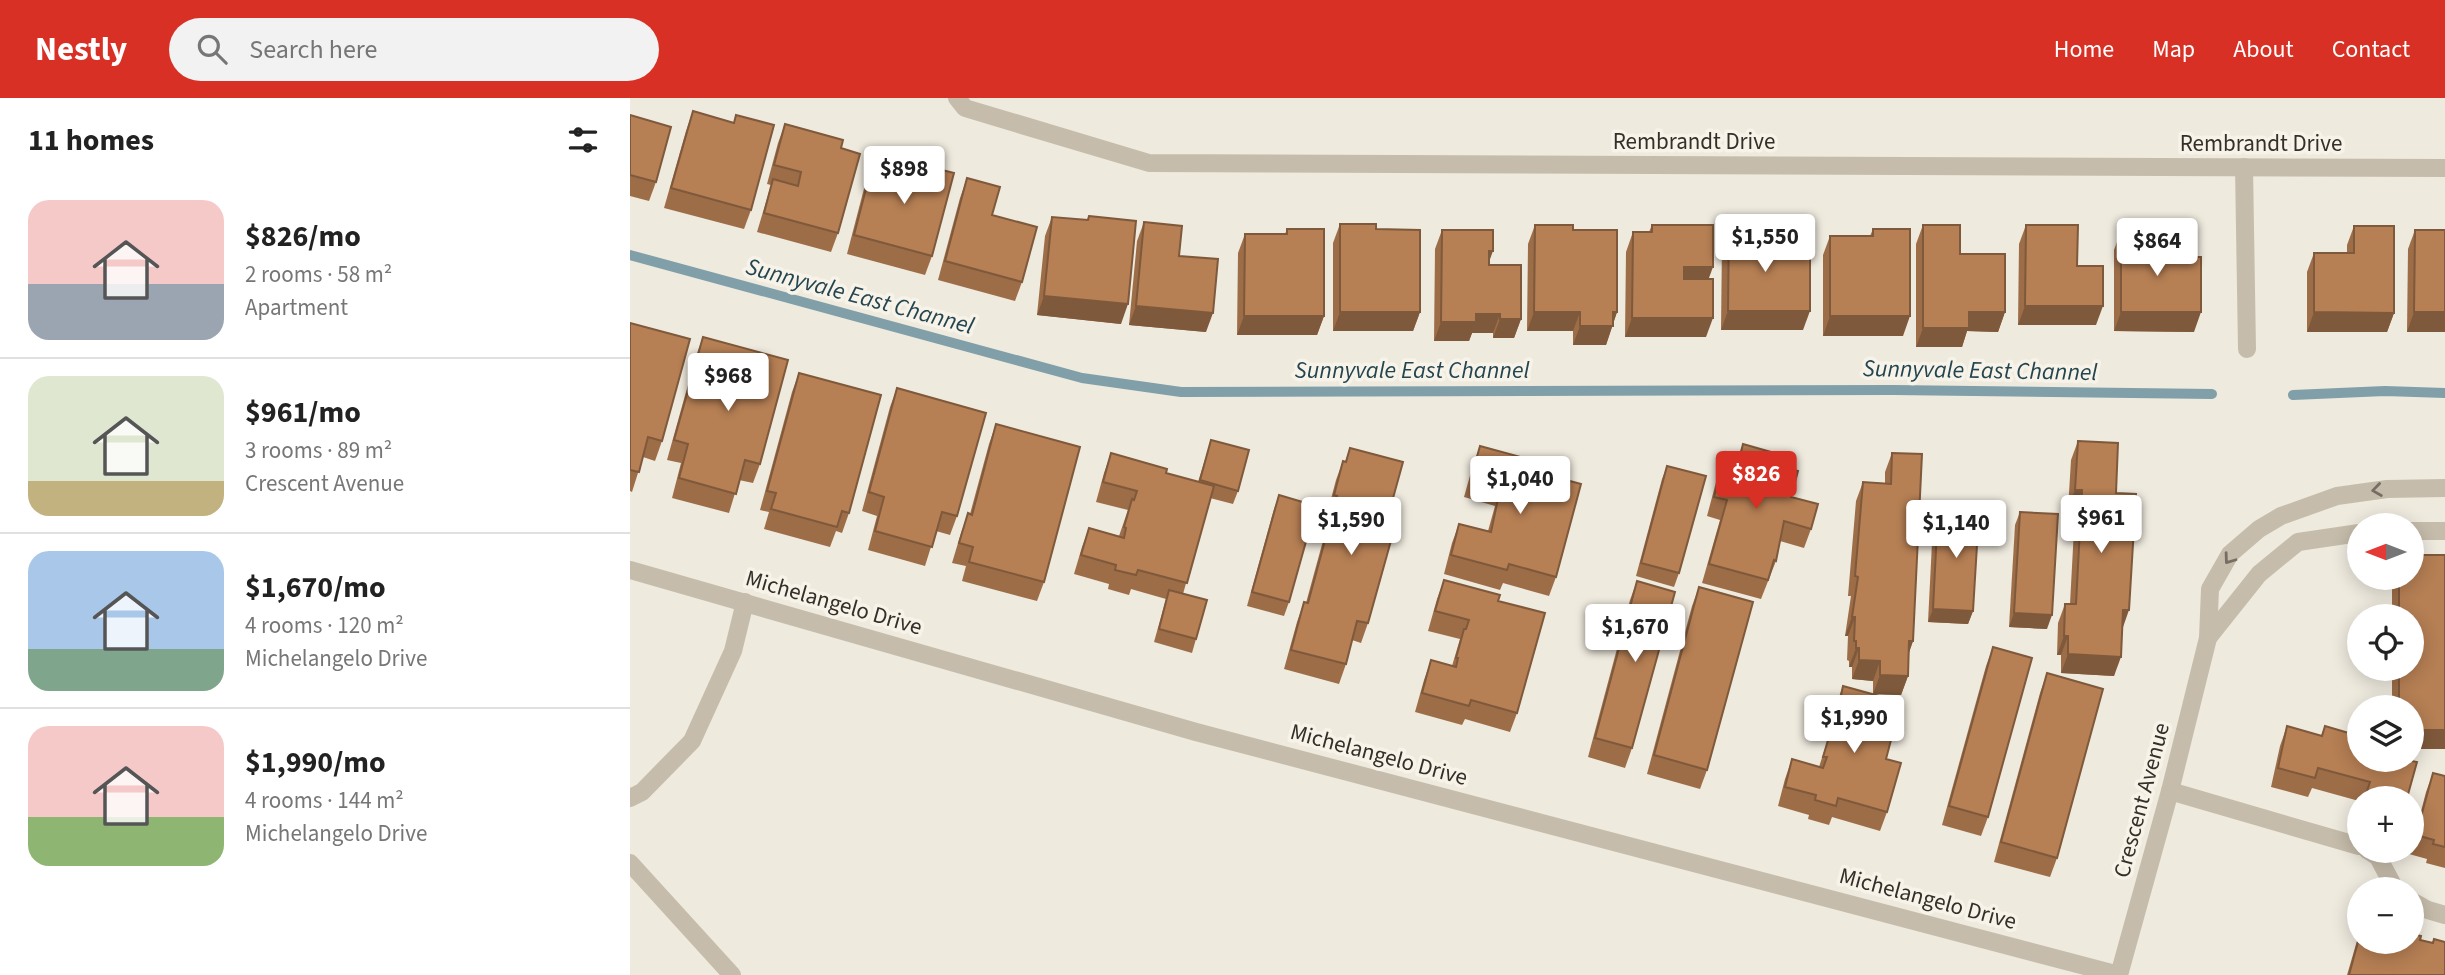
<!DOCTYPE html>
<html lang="en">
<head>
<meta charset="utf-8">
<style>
  body { margin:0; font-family:"Source Sans 3",sans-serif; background:#f2f2f2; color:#222; height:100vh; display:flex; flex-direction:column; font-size:26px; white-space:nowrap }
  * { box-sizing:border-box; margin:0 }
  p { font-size:23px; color:#767676 }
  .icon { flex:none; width:38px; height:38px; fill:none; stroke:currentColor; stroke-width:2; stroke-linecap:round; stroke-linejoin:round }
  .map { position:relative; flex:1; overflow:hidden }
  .sheet { display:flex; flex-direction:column; background:#fff; width:630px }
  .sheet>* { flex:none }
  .needle { width:46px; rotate:270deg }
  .controls { position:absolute; left:1717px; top:415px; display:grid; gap:14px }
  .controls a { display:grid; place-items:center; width:77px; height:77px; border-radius:50%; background:#fff; box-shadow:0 4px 18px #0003; font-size:35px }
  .price { position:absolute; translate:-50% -60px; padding:0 16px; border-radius:7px; background:#fff; color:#222; font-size:23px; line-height:46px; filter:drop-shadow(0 2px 4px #0008) }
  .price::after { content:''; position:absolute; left:50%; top:42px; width:21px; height:16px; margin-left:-10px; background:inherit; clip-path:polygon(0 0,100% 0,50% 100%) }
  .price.active { background:#d93025; color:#fff }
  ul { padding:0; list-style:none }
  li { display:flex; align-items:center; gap:21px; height:175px; padding:0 28px }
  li+li { border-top:2px solid #e0e0e0 }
  li span { display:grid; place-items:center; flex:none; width:196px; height:140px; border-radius:21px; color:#555 }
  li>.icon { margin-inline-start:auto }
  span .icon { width:84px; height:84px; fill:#fffc; stroke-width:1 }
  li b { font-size:30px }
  h2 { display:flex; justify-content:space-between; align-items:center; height:84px; padding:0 28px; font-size:30px }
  header { display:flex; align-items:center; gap:42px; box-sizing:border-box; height:98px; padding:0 35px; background:#d93025; color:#fff }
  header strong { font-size:33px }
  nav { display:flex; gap:38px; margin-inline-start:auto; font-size:24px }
  .search { width:490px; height:63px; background:#f2f2f2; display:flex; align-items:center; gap:18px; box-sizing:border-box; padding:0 24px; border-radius:38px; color:#767676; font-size:26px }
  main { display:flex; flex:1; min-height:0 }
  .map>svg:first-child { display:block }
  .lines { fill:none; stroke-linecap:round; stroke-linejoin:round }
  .stream { stroke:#809fa8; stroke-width:10 }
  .minor { stroke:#c6bcab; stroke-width:18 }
  .wall { fill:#9d6d48 }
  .shaded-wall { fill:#7f593b }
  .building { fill:#b67f54; stroke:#7f593b; stroke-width:2 }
  .oneway { stroke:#766e64 }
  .labels { text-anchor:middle; stroke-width:7; stroke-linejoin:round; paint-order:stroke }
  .street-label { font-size:23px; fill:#342f29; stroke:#f7f3e9 }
  .water-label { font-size:24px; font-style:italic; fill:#244550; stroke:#f7f3e9 }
</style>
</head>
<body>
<header>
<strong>Nestly</strong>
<div class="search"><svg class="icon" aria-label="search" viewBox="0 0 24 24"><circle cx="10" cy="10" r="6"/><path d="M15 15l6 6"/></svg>Search here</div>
<nav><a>Home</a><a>Map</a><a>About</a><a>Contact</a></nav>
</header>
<main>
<section class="sheet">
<h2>11 homes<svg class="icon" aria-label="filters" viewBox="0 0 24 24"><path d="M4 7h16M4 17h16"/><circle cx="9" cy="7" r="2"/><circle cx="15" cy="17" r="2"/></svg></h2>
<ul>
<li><span style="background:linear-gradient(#f6c9c9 60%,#9aa5b1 0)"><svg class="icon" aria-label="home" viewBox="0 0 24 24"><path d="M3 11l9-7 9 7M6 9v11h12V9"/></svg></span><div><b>$826/mo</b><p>2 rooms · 58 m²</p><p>Apartment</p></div></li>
<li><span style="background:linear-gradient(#dfe7d0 75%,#c2b280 0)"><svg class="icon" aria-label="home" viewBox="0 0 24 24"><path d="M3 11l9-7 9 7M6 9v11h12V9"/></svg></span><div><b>$961/mo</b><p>3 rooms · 89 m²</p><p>Crescent Avenue</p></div></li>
<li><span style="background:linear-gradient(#a9c7e8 70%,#7fa58c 0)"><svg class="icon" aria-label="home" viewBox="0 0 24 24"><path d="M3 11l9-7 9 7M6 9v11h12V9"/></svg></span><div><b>$1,670/mo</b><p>4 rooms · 120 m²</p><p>Michelangelo Drive</p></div></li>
<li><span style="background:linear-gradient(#f6c9c9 65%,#8fb573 0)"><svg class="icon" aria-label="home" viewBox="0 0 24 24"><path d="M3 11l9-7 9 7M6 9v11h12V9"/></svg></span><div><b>$1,990/mo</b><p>4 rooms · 144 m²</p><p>Michelangelo Drive</p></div></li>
</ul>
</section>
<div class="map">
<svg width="1815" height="877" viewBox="0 0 1815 877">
  <rect width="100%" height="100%" fill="#efeade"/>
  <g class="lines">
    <g class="stream">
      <polyline points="0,157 452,280 551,294 1263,292 1582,296"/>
      <polyline points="1663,297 1755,293 1815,295"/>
    </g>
    <g class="minor">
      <polyline points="327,0 335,10 519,65 1815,70"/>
      <polyline points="1614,69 1617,251"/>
      <polyline points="1782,433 1815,433"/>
      <polyline points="0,472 566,634 1489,877"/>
      <polyline points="1578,540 1629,476 1668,444 1729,435"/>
      <polyline points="1540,693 1729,748"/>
      <polyline points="0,700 12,694 62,643 103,553 115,504"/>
      <polyline points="1737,752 1748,759 1765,791"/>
      <polyline points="0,765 102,877"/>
      <polyline points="1782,803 1798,812 1815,817"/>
      <polyline points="1489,877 1540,693 1578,540 1580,491 1600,456 1629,431 1651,418 1707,398 1757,391 1815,390"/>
    </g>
  </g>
  <g class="wall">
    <polygon points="63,13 121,112 114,131 34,110 56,33"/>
    <polygon points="0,17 26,84 19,103 0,98"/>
    <polygon points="155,26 211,50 208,135 201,154 127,134 141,87 137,86 148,45"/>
    <polygon points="244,60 302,158 295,177 217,156 237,79"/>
    <polygon points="337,80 362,117 392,184 385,203 308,182 330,100"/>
    <polygon points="459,118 491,226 407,217 415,138 422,119 457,122"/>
    <polygon points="514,124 549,158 576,234 499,227 507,143"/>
    <polygon points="710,126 746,131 790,214 783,233 703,233 703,145"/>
    <polygon points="1099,126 1134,154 1173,232 1091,232 1092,145"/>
    <polygon points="905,127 943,132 987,214 976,247 943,247 943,233 897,233 898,146"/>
    <polygon points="1022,127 1078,181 1076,239 995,239 996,154 1003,134 1019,134"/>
    <polygon points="1293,127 1330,156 1375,214 1368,234 1337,233 1332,249 1286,249 1286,146"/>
    <polygon points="1396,127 1447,168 1466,227 1388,227 1389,146"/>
    <polygon points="1724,128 1764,215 1757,234 1677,234 1677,174 1684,155 1717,155 1717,147"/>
    <polygon points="657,131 694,218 687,237 607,237 608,155 615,136 655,136"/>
    <polygon points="1243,131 1273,238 1193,238 1193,157 1200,138 1240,138"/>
    <polygon points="812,132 859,166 891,221 884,240 863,240 863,235 842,235 839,243 804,243 805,151"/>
    <polygon points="1785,132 1815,234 1777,234 1778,151"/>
    <polygon points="1491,133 1526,159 1564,234 1484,233 1484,152"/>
    <polygon points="0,225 32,343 25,363 13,359 2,394 0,393"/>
    <polygon points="73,239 130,366 123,385 109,382 99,415 42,400 51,365 37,362 66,258"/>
    <polygon points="169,275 219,415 212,435 206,433 200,449 134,431 139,414 130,412 162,294"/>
    <polygon points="267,290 327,418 320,437 306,433 295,468 238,452 247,418 232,413 260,309"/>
    <polygon points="366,326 414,484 407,503 332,483 336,468 322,465 331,435 338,415 340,416 359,346"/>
    <polygon points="581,342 608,393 603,406 580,400 553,496 566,541 562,555 524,544 536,501 501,491 499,497 478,491 479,486 444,476 452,449 459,430 489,438 498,412 466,404 474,375 481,355 536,375 568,384"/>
    <polygon points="1448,343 1486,395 1492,532 1484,578 1431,575 1431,557 1427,557 1428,525 1435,506 1440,506 1445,412 1438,411 1441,362"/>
    <polygon points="1113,346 1145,367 1161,399 1181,431 1174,450 1150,443 1146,463 1131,501 1072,485 1090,422 1077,418 1089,373 1096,354 1109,357"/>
    <polygon points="850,348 903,373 926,479 919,498 873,485 870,492 814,476 822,445 829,426 858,433 865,408 834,399 843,367"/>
    <polygon points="720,350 760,411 738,525 731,545 722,542 716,566 709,586 654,571 667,524 674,504 676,505 700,417 697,416 706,382 713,363 715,364"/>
    <polygon points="1262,355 1283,543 1279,555 1278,578 1271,597 1243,596 1243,583 1222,581 1222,569 1219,569 1219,563 1217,562 1218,538 1215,538 1221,498 1218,498 1226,403 1233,384 1255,385 1255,374"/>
    <polygon points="1037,368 1049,475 1044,489 1006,478 1032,381"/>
    <polygon points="649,397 659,504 654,518 617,508 644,411"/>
    <polygon points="1308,412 1343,513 1338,526 1298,524 1303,425"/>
    <polygon points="1390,414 1417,531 1379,529 1385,427"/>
    <polygon points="1762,480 1782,480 1815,651 1782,651 1782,609 1762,609 1762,570 1782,570 1782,518 1762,518"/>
    <polygon points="814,482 868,503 887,615 880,634 835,621 832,627 785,614 794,582 801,562 822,568 830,541 798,533 807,501"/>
    <polygon points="1007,483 1002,650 995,670 958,659 1000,502"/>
    <polygon points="1069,489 1077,672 1070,691 1017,676 1062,508"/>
    <polygon points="1363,549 1358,719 1351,738 1312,727 1356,568"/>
    <polygon points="1417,575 1427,760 1420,779 1364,764 1410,595"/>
    <polygon points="1213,588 1256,661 1257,714 1250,733 1202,719 1199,727 1178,721 1179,717 1148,708 1155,681 1162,661 1189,669 1202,629 1206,607"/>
    <polygon points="1657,628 1691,638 1695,628 1777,700 1729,700 1729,703 1682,690 1678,699 1641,689 1650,648"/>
    <polygon points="1803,675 1815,678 1815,770 1796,765 1797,761 1779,756 1780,752 1782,752 1782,748 1796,694"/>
    <polygon points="1729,836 1729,844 1790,842 1803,845 1815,877 1717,877"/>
  </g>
  <g class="shaded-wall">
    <polygon points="859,153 863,153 856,172"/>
    <polygon points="1054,169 1083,169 1076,188 1046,188"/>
    <polygon points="414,198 498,206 491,226 407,217"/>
    <polygon points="506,208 583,215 576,234 499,227"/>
    <polygon points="1395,208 1473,208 1466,227 1388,227"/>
    <polygon points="1098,213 1180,213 1173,232 1091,232"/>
    <polygon points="710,214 790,214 783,233 703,233"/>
    <polygon points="904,214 950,214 943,233 897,233"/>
    <polygon points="983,214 987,214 976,247 943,247 950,228"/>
    <polygon points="1339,214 1375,214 1368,234 1337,233 1332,249 1286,249 1293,230"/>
    <polygon points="1491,214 1571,214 1564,234 1484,233"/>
    <polygon points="1684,214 1764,215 1757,234 1677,234"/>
    <polygon points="1784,214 1815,214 1815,234 1777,234"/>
    <polygon points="846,216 870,216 863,235 842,235 839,243 804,243 811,224"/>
    <polygon points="614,218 694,218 687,237 607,237"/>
    <polygon points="1200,218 1280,218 1273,238 1193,238"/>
    <polygon points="1002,220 1083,220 1076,239 995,239"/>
    <polygon points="870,221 891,221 884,240 863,240"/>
    <polygon points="1445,392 1452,392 1445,412 1438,411"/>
    <polygon points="1303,511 1343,513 1338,526 1298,524"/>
    <polygon points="1493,512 1499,512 1492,532"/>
    <polygon points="1384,515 1422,517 1417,531 1379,529"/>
    <polygon points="1222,519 1225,519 1218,538 1215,538"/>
    <polygon points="1434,538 1438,538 1431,557 1427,557"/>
    <polygon points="1279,543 1283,543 1276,562"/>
    <polygon points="1226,550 1229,550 1222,569 1219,569"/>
    <polygon points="1438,556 1491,559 1484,578 1431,575"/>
    <polygon points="1229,562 1250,563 1243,583 1222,581"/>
    <polygon points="1250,577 1278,578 1271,597 1243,596"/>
    <rect x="1782" y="632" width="33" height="19"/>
  </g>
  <g class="building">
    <polygon points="63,13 104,25 106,17 144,27 121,112 41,90"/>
    <polygon points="0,17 41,29 26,84 0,77"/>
    <polygon points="155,26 213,42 211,50 230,56 208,135 134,115 143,81 168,88 171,74 144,67"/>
    <polygon points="244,60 282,70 284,65 324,75 302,158 224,137"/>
    <polygon points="337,80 370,89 362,117 407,129 392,184 315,163"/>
    <polygon points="459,118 506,123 498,206 414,198 422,119 458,122"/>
    <polygon points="514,124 552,128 549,158 588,161 583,215 506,208"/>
    <polygon points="710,126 746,126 746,131 790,132 790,214 710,214"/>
    <polygon points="1099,126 1134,126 1134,154 1180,154 1180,213 1098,213"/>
    <polygon points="905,127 943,127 943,132 987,132 987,214 983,214 983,228 950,228 950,214 904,214"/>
    <polygon points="1022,127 1083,127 1083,169 1054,169 1054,181 1083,181 1083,220 1002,220 1003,134 1022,134"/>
    <polygon points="1293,127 1330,127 1330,156 1375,156 1375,214 1339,214 1339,230 1293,230"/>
    <polygon points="1396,127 1448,127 1447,168 1473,168 1473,208 1395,208"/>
    <polygon points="1724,128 1764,128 1764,215 1684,214 1684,155 1724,155"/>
    <polygon points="657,131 694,131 694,218 614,218 615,136 657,136"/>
    <polygon points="1243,131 1280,131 1280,218 1200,218 1200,138 1243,138"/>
    <polygon points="812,132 863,132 863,153 859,153 859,167 891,167 891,221 870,221 870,216 846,216 846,224 811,224"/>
    <polygon points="1785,132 1815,132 1815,214 1784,214"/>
    <polygon points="1491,133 1526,133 1526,159 1571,159 1571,214 1491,214"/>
    <polygon points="0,225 60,241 32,343 18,339 9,374 0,372"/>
    <polygon points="73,239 158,262 130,366 115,362 106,396 49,380 58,346 44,342"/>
    <polygon points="169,275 251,297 219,415 212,413 207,429 141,411 146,395 137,393"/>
    <polygon points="267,290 356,315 327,418 312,414 302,449 245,433 254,399 239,394"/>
    <polygon points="366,326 450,349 414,484 339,464 343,449 329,445 338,415 342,417"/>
    <polygon points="581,342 619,352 608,393 570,382"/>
    <polygon points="1448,343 1488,345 1486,395 1506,396 1499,512 1493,512 1491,559 1438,556 1438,538 1434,538 1435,506 1446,506 1452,392 1445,392"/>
    <polygon points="1113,346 1148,356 1145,367 1168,373 1161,399 1188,406 1181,431 1154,423 1146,463 1144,462 1138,482 1079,466 1097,402 1084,399 1096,354 1110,358"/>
    <polygon points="850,348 905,363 903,373 951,386 926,479 879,466 877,472 821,457 829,426 861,434 869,396 871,397 873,389 841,380"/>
    <polygon points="720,350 773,364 760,411 769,414 738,525 727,523 716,566 661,552 674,504 678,505 707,398 704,397 713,363 716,364"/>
    <polygon points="481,355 537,371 536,375 584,388 557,485 508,472 506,477 485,472 486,467 451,457 459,430 494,440 496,430 494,429 502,401 504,402 507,393 473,384"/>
    <polygon points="1262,355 1292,356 1283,543 1279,543 1278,578 1250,577 1250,563 1229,562 1229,550 1226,550 1226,543 1224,543 1225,519 1222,519 1228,479 1225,478 1233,384 1261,386"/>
    <polygon points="1037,368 1076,378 1049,475 1011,465"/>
    <polygon points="649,397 686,408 659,504 622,494"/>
    <polygon points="1308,412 1349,414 1343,513 1303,511"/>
    <polygon points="1390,414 1428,416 1422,517 1384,515"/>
    <polygon points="1782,457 1815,457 1815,632 1782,632 1782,609 1769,609 1769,570 1782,570 1782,518 1769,518 1769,480 1782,480"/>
    <polygon points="814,482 870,497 868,503 915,515 887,615 841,602 839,608 792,595 801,562 826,569 828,560 826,560 834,531 836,531 839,522 805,513"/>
    <polygon points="1007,483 1045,494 1002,650 965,640"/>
    <polygon points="1069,489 1123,504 1077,672 1024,657"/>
    <polygon points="539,492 577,502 566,541 529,531"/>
    <polygon points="1363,549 1402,560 1358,719 1319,708"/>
    <polygon points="1417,575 1473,591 1427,760 1371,744"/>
    <polygon points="1213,588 1271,604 1256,661 1271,665 1257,714 1208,700 1206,708 1185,702 1186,697 1155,689 1162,661 1193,670 1197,659 1193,659 1202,629 1204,630"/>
    <polygon points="1657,628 1692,638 1695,628 1729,638 1729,662 1776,662 1787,664 1777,700 1762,700 1737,693 1740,684 1688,670 1685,680 1648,670"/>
    <polygon points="1803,675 1815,678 1815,749 1803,746 1804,742 1786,737"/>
    <polygon points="1782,836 1791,838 1790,842 1803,845 1804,841 1815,844 1815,877 1719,877 1729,840 1729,844 1782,844"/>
  </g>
  <defs><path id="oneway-chevron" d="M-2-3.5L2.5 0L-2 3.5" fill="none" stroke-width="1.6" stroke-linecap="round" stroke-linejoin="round" transform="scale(1.75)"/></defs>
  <g class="oneway">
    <use href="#oneway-chevron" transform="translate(1747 392) rotate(172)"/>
    <use href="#oneway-chevron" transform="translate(1599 461) rotate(126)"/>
  </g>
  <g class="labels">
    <g class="street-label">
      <text x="1064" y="51">Rembrandt Drive</text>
      <text x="1631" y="53">Rembrandt Drive</text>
      <text transform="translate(204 504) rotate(16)" y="8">Michelangelo Drive</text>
      <text transform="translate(749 656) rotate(15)" y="8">Michelangelo Drive</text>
      <text transform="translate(1511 702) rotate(-75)" y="8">Crescent Avenue</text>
      <text transform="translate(1298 800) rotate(15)" y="8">Michelangelo Drive</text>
    </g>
    <g class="water-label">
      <text transform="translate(230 198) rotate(15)" y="8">Sunnyvale East Channel</text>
      <text x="782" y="280">Sunnyvale East Channel</text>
      <text transform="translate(1350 272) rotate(1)" y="8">Sunnyvale East Channel</text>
    </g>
  </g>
</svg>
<div class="controls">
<a><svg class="needle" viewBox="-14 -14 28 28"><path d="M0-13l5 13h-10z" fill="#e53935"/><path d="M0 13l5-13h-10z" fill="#767676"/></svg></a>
<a><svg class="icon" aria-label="locate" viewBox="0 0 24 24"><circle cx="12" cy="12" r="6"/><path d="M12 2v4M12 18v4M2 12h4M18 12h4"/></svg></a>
<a><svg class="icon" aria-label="layers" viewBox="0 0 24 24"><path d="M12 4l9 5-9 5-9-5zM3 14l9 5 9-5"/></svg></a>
<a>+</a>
<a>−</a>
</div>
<b class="price" style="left:274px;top:108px">$898</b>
<b class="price" style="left:1135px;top:176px">$1,550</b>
<b class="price" style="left:1527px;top:180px">$864</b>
<b class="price" style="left:98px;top:315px">$968</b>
<b class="price active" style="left:1126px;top:413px">$826</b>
<b class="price" style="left:890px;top:418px">$1,040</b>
<b class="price" style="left:1471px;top:457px">$961</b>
<b class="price" style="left:721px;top:459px">$1,590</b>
<b class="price" style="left:1326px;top:462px">$1,140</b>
<b class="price" style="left:1005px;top:566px">$1,670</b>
<b class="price" style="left:1224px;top:657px">$1,990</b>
</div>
</main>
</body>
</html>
